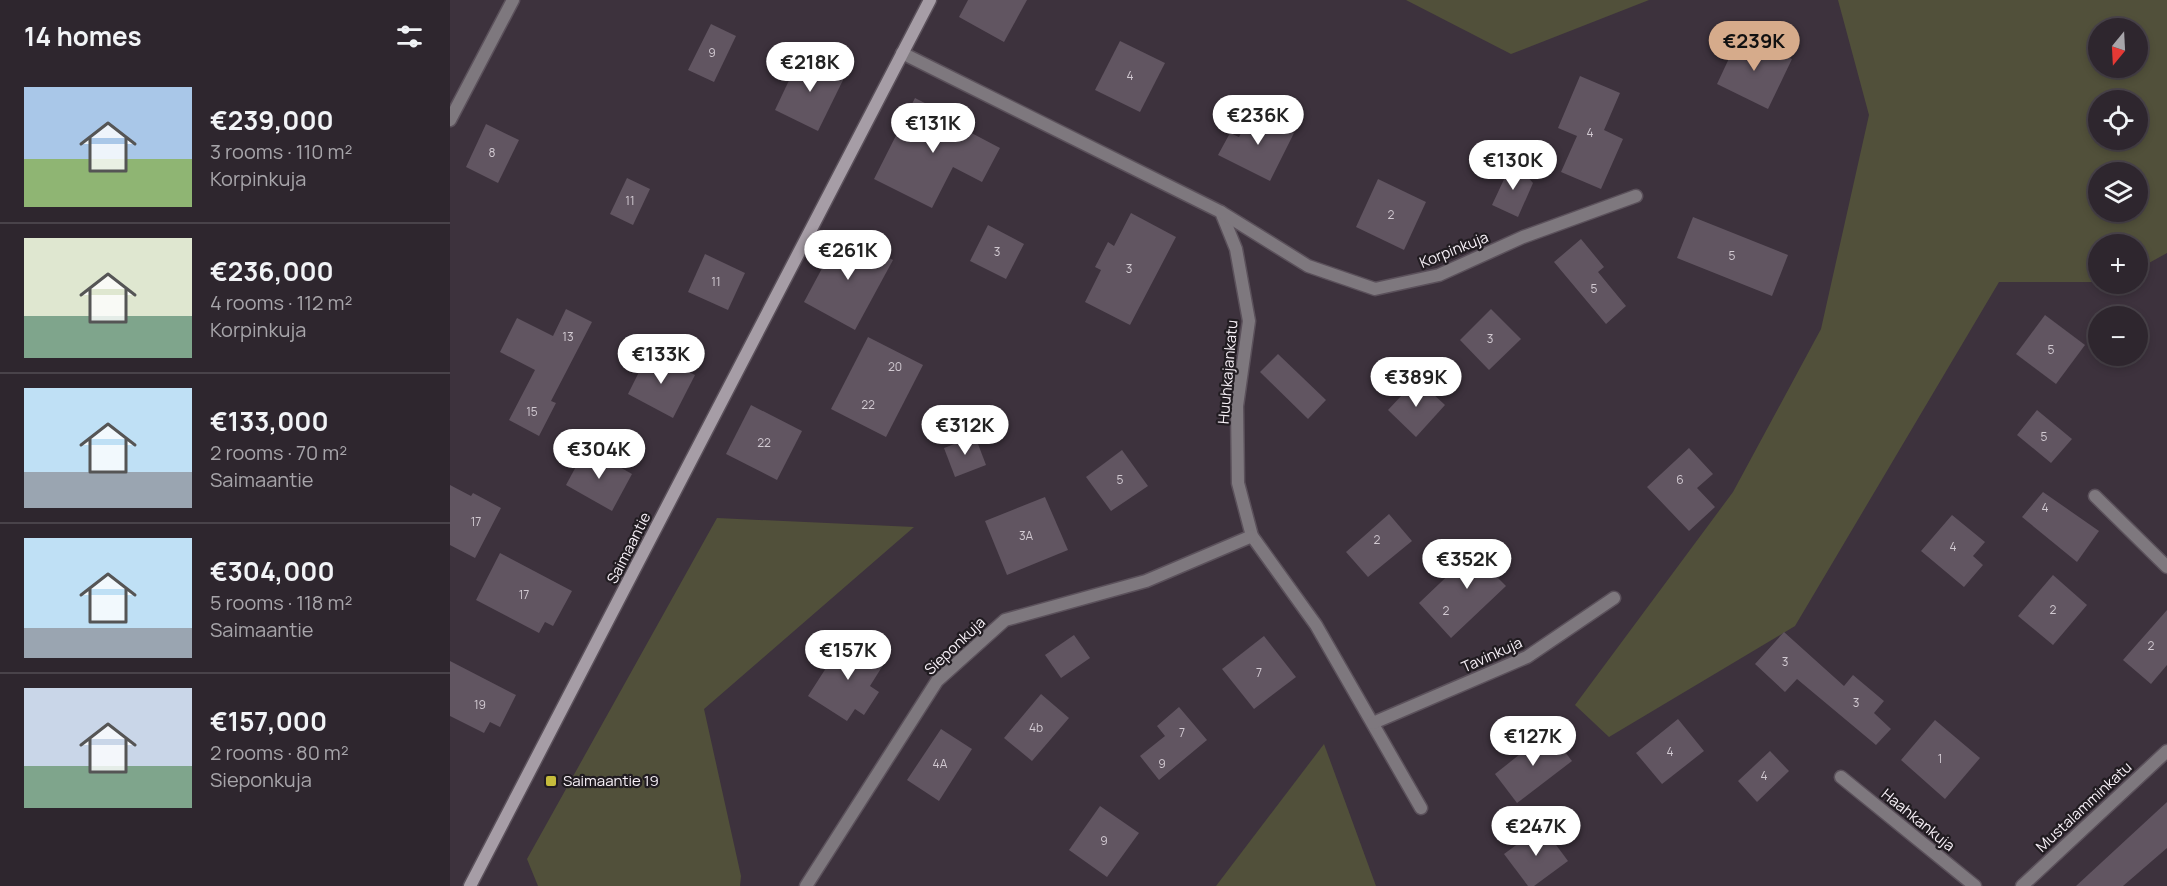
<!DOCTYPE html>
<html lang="en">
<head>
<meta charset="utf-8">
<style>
  body { margin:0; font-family:Manrope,sans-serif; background:#362e36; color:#f1f3f6; height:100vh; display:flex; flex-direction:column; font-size:22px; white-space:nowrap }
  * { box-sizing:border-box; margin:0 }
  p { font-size:20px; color:#a7a5aa }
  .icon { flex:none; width:33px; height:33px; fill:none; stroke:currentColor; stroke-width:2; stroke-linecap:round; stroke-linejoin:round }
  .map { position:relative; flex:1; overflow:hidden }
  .drawer { display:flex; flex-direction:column; background:#2e262e; width:450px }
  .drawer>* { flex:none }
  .needle { width:39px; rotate:198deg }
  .buttons { position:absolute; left:1638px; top:18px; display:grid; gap:12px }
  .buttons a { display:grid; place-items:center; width:60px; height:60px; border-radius:50%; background:#2e262e; box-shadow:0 3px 9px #0003,0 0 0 2px #49434a; font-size:30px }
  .price { position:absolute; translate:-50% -51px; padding:0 14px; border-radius:21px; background:#fff; color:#222; font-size:20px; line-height:39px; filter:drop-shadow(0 2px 3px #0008) }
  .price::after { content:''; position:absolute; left:50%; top:36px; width:18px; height:14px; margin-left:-9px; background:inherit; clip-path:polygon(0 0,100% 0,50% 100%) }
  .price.current { background:#d6ab8b; color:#111 }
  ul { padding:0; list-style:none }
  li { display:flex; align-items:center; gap:18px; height:150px; padding:0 24px }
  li+li { border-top:2px solid #49434a }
  li span { display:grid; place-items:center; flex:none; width:168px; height:120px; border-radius:0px; color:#555 }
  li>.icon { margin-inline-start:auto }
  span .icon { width:72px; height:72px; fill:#fffc; stroke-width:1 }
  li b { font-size:26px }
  h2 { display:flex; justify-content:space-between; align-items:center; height:72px; padding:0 24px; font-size:26px }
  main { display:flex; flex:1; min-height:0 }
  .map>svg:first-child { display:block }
  .green { fill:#51503a; fill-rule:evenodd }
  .building { fill:#615561 }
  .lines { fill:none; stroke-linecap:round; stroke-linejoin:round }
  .street-casing { stroke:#5b515b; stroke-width:15 }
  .secondary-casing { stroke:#5b515b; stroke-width:15 }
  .street { stroke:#7e787e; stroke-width:12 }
  .secondary { stroke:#a69da6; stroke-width:12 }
  .poi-dot { fill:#c6bc3c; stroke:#211c21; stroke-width:2 }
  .labels { text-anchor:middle; stroke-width:4.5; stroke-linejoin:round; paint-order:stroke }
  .number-label { font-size:12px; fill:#d2cad2 }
  .street-label { font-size:15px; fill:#f8f1f8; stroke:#211c21 }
  .poi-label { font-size:15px; fill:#f8f1f8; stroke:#211c21; text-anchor:start }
</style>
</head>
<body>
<main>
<section class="drawer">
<h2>14 homes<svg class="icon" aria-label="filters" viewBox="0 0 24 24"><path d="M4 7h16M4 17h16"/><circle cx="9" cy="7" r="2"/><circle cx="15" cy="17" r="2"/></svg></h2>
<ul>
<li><span style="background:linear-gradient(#a9c7e8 60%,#8fb573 0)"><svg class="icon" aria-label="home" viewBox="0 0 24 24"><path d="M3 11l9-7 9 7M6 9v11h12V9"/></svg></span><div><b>€239,000</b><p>3 rooms · 110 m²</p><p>Korpinkuja</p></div></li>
<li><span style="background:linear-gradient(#dfe7d0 65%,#7fa58c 0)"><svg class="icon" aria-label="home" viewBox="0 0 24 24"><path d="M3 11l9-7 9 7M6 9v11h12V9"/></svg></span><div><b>€236,000</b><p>4 rooms · 112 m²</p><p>Korpinkuja</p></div></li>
<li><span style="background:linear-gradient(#bfe0f5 70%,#9aa5b1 0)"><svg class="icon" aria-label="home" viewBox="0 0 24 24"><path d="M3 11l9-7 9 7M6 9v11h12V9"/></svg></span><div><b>€133,000</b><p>2 rooms · 70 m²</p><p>Saimaantie</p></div></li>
<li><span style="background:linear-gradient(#bfe0f5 75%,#9aa5b1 0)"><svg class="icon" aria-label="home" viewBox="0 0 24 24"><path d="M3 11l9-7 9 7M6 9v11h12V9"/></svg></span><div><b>€304,000</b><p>5 rooms · 118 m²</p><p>Saimaantie</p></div></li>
<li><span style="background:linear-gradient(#c9d6e8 65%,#7fa58c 0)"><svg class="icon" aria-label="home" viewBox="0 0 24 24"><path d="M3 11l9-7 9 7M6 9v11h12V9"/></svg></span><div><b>€157,000</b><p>2 rooms · 80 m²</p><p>Sieponkuja</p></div></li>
</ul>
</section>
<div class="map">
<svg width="1717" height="886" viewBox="0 0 1717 886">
  <rect width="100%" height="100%" fill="#3d323d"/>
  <g class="green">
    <polygon points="956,0 1199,0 1061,54"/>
    <path d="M 1388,0 L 1717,0 L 1717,253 L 1688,269 L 1688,244 L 1648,244 L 1648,282 L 1549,282 L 1345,626 L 1159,737 L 1125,705 L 1283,492 L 1371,329 L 1419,115 ZM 1648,28 L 1688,28 L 1688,68 L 1648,68 ZM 1648,100 L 1688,100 L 1688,140 L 1648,140 ZM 1648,172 L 1688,172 L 1688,212 L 1648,212 Z"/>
    <polygon points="267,518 464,527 254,709 291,876 290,886 88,886 77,859"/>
    <polygon points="874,744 926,886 766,886"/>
  </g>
  <g class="building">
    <polygon points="518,0 577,0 554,42 509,17"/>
    <polygon points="261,24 286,36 264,82 238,70"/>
    <polygon points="1290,35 1342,59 1318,109 1267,84"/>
    <polygon points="670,41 715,63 690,112 645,90"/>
    <polygon points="351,55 395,76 368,131 325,110"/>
    <polygon points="1130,76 1170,93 1154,130 1173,139 1151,189 1111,172 1127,136 1108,128"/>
    <polygon points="465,98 514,123 512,128 550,148 532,182 503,167 482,208 424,179"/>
    <polygon points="802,112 844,133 820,181 768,155 780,133 789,137"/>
    <polygon points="36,124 69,140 48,183 16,167"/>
    <polygon points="1063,160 1083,183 1068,217 1042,205"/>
    <polygon points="177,178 200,189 183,225 160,214"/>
    <polygon points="928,179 976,202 954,250 906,227"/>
    <polygon points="681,213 726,237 680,325 635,302 651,270 645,267 658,242 664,246"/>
    <polygon points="1243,217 1338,255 1322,296 1227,258"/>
    <polygon points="538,225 574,244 556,279 520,261"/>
    <polygon points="391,233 443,260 405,330 354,302"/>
    <polygon points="1131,239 1154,267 1148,272 1176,306 1156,324 1104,262"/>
    <polygon points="255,254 295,273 278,310 238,292"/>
    <polygon points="116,309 142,322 101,401 106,403 89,436 59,420 85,370 50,352 67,318 103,336"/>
    <polygon points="1041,309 1071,339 1039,370 1010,340"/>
    <polygon points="1595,315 1635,345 1606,384 1566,354"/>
    <polygon points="418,337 473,365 436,437 381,409"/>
    <polygon points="199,352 245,375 223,418 178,394"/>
    <polygon points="828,354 876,400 858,419 810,372"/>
    <polygon points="967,379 995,405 966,437 938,410"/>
    <polygon points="301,405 352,431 327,480 276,454"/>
    <polygon points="1587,410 1622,439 1601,463 1567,435"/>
    <polygon points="525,436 536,465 505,477 494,448"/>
    <polygon points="136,448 182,474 162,511 116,485"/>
    <polygon points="1239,448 1263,474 1247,488 1265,507 1239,531 1197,487"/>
    <polygon points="672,450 698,486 661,511 636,477"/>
    <polygon points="0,485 21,496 23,493 51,508 25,558 0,545"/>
    <polygon points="1593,492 1649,531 1627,562 1572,517"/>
    <polygon points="595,497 618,550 557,575 535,521"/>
    <polygon points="939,514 962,541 918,577 896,552"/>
    <polygon points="1502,515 1535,542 1523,556 1533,565 1514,587 1471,551"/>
    <polygon points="1030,545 1040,545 1061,566 1048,578 1056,586 1001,638 969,603"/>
    <polygon points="50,553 122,591 103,626 95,622 89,633 26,600"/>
    <polygon points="1603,575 1637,605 1603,645 1568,616"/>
    <polygon points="1717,610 1717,665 1701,684 1673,660"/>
    <polygon points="1334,632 1394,686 1403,675 1434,701 1424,713 1441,729 1426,745 1347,679 1335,692 1305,664"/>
    <polygon points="624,635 640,658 611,678 595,655"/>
    <polygon points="814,636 846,677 804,709 772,669"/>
    <polygon points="396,637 435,662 420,686 429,692 414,715 405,709 397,721 358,696"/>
    <polygon points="0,661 66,695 50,727 40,722 34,733 0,716"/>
    <polygon points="591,694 619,718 582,761 554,738"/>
    <polygon points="729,707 757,740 709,780 690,756 715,736 707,726"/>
    <polygon points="1228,719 1254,751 1212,784 1186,753"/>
    <polygon points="1485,720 1530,758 1495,799 1451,760"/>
    <polygon points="491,729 522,749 489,801 457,780"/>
    <polygon points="1099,731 1122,761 1067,803 1045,774"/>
    <polygon points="1320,751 1339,771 1307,802 1288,781"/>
    <polygon points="1717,802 1717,848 1673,886 1626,886"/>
    <polygon points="650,806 689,833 657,877 619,850"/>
    <polygon points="1092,826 1118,861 1084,886 1078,886 1054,854"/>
  </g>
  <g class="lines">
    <defs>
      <g id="street">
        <polyline points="452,53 771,212 786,249 799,321 787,406 788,483 802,536 866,625 971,808"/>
        <polyline points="0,120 63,0"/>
        <polyline points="771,212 858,266 925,289 989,275 1073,237 1186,196"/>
        <polyline points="1645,496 1717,567"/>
        <polyline points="923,723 1077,657 1164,598"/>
        <polyline points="1391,777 1525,886"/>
        <polyline points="356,886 487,681 555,620 696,581 802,536"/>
        <polyline points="1572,886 1717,751"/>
      </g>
      <polyline id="secondary" points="20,886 480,0"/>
    </defs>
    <use href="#street" class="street-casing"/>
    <use href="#secondary" class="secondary-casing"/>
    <use href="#street" class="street"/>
    <use href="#secondary" class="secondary"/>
  </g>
  <rect class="poi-dot" x="95" y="775" width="12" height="12" rx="3"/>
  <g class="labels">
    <g class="number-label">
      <text x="262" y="57">9</text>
      <text x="680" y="80">4</text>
      <text x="1140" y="137">4</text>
      <text x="42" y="157">8</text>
      <text x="180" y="205">11</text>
      <text x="941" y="219">2</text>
      <text x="547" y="256">3</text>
      <text x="1282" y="260">5</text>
      <text x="679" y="273">3</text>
      <text x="266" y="286">11</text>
      <text x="1144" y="293">5</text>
      <text x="118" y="341">13</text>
      <text x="1040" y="343">3</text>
      <text x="1601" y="354">5</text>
      <text x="445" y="371">20</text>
      <text x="418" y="409">22</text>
      <text x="82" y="416">15</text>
      <text x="1594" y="441">5</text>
      <text x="314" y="447">22</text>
      <text x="670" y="484">5</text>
      <text x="1230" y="484">6</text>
      <text x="1595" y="512">4</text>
      <text x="26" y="526">17</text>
      <text x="576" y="540">3A</text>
      <text x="927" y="544">2</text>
      <text x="1503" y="551">4</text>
      <text x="74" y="599">17</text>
      <text x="1603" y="614">2</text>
      <text x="996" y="615">2</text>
      <text x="1701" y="650">2</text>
      <text x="1335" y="666">3</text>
      <text x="809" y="677">7</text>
      <text x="1406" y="707">3</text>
      <text x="30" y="709">19</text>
      <text x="586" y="732">4b</text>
      <text x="732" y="737">7</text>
      <text x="1220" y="756">4</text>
      <text x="1490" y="763">1</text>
      <text x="490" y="768">4A</text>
      <text x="712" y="768">9</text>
      <text x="1314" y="780">4</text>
      <text x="654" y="845">9</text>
    </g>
    <g class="street-label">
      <text transform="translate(1004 250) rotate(-22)" y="5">Korpinkuja</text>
      <text transform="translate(778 372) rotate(-85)" y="5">Huuhkajankatu</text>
      <text transform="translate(179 548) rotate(-63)" y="5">Saimaantie</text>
      <text transform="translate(505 646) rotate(-43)" y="5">Sieponkuja</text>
      <text transform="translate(1042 655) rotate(-24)" y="5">Tavinkuja</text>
      <text transform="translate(1634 807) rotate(-43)" y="5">Mustalamminkatu</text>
      <text transform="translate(1468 820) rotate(39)" y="5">Haahkankuja</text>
    </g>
    <g class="poi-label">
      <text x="113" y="786">Saimaantie 19</text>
    </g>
  </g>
</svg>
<div class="buttons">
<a><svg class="needle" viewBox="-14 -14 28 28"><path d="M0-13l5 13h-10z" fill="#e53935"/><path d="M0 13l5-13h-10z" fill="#a7a5aa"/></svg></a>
<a><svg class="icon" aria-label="locate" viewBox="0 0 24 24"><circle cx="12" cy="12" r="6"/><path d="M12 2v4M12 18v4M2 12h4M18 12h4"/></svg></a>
<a><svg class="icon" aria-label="layers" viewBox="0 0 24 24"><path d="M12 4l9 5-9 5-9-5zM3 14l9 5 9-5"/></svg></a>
<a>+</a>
<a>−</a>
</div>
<b class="price current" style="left:1304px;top:72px">€239K</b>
<b class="price" style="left:360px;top:93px">€218K</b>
<b class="price" style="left:808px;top:146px">€236K</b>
<b class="price" style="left:483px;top:154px">€131K</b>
<b class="price" style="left:1063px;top:191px">€130K</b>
<b class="price" style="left:398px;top:281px">€261K</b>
<b class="price" style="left:211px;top:385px">€133K</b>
<b class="price" style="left:966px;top:408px">€389K</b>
<b class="price" style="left:515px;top:456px">€312K</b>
<b class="price" style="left:149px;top:480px">€304K</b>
<b class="price" style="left:1017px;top:590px">€352K</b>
<b class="price" style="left:398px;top:681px">€157K</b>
<b class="price" style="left:1083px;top:767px">€127K</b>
<b class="price" style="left:1086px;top:857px">€247K</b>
</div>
</main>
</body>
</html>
